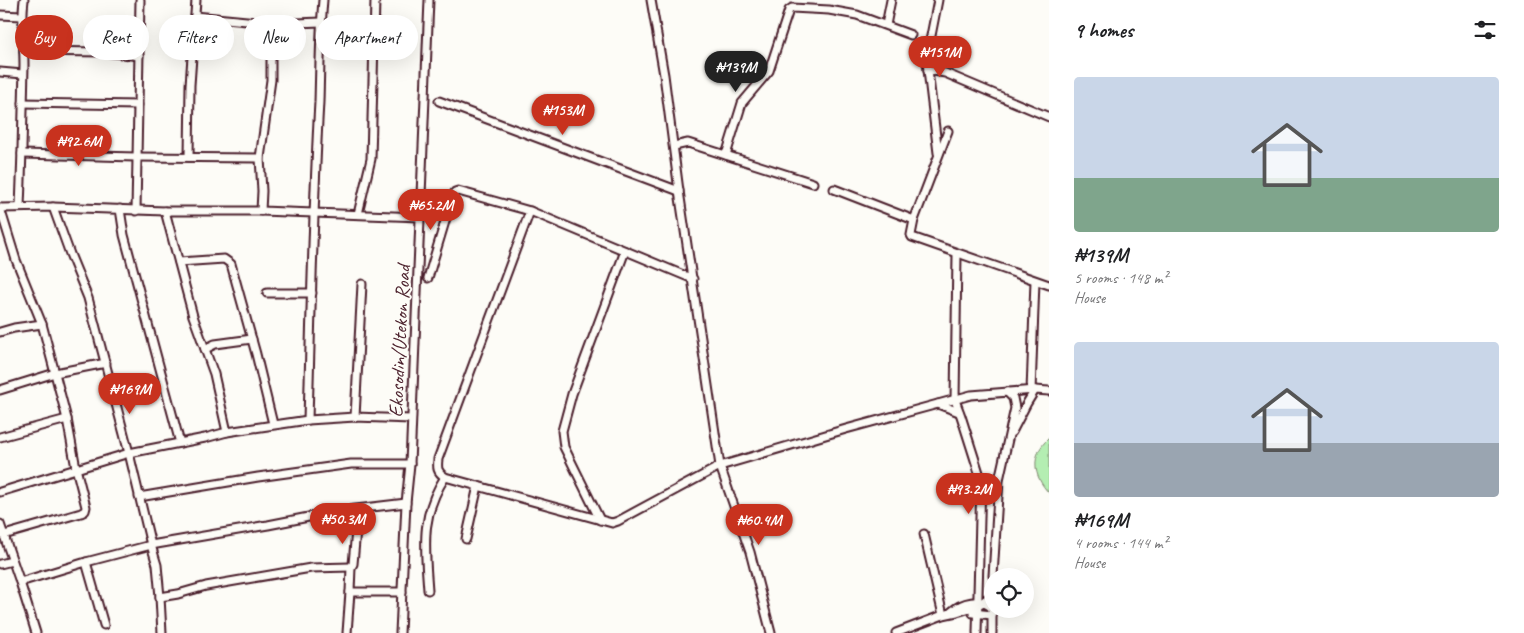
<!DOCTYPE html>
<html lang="en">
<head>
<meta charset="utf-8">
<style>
  body { margin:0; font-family:Caveat,sans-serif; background:#f2f2f2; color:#202124; height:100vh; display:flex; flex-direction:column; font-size:19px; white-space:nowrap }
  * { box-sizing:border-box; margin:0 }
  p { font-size:16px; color:#757577 }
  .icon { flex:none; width:28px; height:28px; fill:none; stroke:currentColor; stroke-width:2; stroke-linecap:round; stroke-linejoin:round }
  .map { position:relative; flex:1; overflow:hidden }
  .sheet { display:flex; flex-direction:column; background:#fff; width:475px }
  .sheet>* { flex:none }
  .banner { position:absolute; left:15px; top:15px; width:475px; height:45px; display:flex; gap:10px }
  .buttons { position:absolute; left:984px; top:568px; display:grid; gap:10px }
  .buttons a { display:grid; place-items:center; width:50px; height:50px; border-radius:50%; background:#fff; box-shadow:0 5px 20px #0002; font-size:25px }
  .price { position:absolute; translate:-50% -42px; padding:0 11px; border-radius:18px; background:#c8321e; color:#fff; font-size:16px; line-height:32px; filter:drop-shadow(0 1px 2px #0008) }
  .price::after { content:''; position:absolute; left:50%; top:30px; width:15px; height:11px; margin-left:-8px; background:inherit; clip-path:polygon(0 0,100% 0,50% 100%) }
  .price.selected { background:#222; color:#fff }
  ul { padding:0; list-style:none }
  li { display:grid; align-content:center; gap:10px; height:265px; padding:0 25px }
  li span { display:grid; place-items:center; height:155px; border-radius:5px; color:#555 }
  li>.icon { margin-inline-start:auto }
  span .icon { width:90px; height:90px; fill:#fffc; stroke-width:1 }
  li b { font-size:21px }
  h2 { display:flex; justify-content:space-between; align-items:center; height:60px; padding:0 25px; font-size:21px }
  .pill { padding:0 18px; border-radius:22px; background:#fff; box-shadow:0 5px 20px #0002; font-size:18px; line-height:45px }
  .pill.selected { background:#c8321e; color:#fff }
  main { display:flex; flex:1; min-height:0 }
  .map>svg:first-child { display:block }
  .grass { fill:#b4eeb2; stroke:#7f866e }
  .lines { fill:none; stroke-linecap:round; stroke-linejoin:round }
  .minor-casing { stroke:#4a1f2b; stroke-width:11 }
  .minor { stroke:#fdfcf7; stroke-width:7 }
  .labels { text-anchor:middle; stroke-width:4; stroke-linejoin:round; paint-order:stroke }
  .street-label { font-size:20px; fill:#4a1f2b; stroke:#fdfcf7 }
</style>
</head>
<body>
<main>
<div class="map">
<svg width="1049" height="633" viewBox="0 0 1049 633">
  <rect width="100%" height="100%" fill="#fdfcf7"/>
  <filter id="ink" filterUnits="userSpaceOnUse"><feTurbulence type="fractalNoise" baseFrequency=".02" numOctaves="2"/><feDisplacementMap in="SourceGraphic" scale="10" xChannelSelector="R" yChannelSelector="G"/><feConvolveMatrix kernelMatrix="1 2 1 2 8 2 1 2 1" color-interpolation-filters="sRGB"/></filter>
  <g filter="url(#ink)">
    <path class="grass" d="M 1049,438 L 1049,493 C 1033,476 1030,455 1049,438 Z"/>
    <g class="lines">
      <defs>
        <g id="minor">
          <polyline points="651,0 664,75 679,191 720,466 750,552 771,633"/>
          <polyline points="0,15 22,16"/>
          <polyline points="195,16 257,22 271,38 271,80 260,158 262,191 261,211"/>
          <polyline points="257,22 272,24 321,22"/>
          <polyline points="886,25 891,0"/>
          <polyline points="24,51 104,52 139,56"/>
          <polyline points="928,70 945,73 1049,117"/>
          <polyline points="0,72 23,74"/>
          <polyline points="439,101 679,191"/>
          <polyline points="23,103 138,105"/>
          <polyline points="948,131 914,220 911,235 912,237 1049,285"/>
          <polyline points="674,146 688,143 813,183"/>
          <polyline points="938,153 927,62 928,51 938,0"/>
          <polyline points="22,154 136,157 260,158"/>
          <polyline points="726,155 742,103 769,71 789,10 792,8 829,10 857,15 911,35"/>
          <polyline points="189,157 190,85 196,0"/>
          <polyline points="834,189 914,220"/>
          <path d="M 20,207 C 22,160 23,113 24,65 C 24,43 21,22 24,0"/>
          <polyline points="53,207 70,254 88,298 129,453 151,545 157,565 160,597 162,633"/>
          <polyline points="0,208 53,207 165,211 261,211 420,217"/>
          <polyline points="0,208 16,260 42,324 67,419 76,468 86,507 85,511 81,513 4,535"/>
          <polyline points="120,209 124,235 180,443"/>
          <polyline points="136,211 140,0"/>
          <polyline points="165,211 193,316 214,374 227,432"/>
          <path d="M 530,211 L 438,459 C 437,468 437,472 445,477 L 612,523 L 618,521 L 720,466 L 846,429 L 971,395 L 1035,390 L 1049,391"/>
          <polyline points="358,214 371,159 375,0"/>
          <polyline points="957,254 955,400 961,416 981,479 977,633"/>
          <polyline points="179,262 224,259 231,264 256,354 273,424"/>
          <polyline points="428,278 453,195 455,192 458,191 530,211 693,279"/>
          <polyline points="267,293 312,293"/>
          <polyline points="0,332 14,328 42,324"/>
          <polyline points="205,349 215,344 252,339"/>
          <polyline points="0,390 55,373 106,363"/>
          <polyline points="1031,391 1035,281"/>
          <polyline points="938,404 959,412"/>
          <polyline points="355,417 362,284"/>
          <path d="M 308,420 C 311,314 313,208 319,102 C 320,68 320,34 323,0"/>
          <polyline points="1012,432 1027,403 1035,390"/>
          <polyline points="0,437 67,419"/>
          <polyline points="981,479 999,480"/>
          <polyline points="0,492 129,453 205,438 227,432 308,420 355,417 411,419"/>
          <polyline points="139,497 258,477 351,464 410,464"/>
          <polyline points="600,520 564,447 562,431 572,394 625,251"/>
          <polyline points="0,524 20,582 36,633"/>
          <polyline points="356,530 353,564 351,567 350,592 402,592"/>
          <polyline points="924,534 943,615"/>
          <polyline points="466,539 478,486"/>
          <polyline points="86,562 104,625"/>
          <polyline points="0,564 12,561"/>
          <polyline points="993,576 999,480 1015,408 1013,398 1007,392"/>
          <polyline points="20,582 86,562 151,545 268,525 339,511 406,503"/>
          <path d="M 428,590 C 425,547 420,516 445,477"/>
          <polyline points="160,597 178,594 206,586 311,568 351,567"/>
          <path d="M 951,612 C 962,602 980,597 992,608"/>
          <polyline points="973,613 992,615"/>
          <polyline points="347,633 350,592"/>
          <polyline points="400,633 406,503 410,464 429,0"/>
          <polyline points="896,633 943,615 957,612 977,606 992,595"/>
          <polyline points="992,633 992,603"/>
        </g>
      </defs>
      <use href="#minor" class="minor-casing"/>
      <use href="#minor" class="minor"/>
    </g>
  </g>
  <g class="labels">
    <g class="street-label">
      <text transform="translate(399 341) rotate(-87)" y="7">Ekosodin/Utekon Road</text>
    </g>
  </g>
</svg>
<div class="buttons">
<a><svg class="icon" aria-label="locate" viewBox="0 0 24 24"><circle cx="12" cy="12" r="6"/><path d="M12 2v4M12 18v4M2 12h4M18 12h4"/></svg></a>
</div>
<b class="price" style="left:940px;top:78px">₦151M</b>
<b class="price selected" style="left:736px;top:93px">₦139M</b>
<b class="price" style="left:563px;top:136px">₦153M</b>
<b class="price" style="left:79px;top:167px">₦92.6M</b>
<b class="price" style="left:431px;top:231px">₦65.2M</b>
<b class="price" style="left:130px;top:415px">₦169M</b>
<b class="price" style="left:969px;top:515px">₦93.2M</b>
<b class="price" style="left:343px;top:545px">₦50.3M</b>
<b class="price" style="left:759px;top:546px">₦60.4M</b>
<div class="banner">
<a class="pill selected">Buy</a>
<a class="pill">Rent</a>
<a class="pill">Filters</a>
<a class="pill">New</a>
<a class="pill">Apartment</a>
</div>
</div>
<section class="sheet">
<h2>9 homes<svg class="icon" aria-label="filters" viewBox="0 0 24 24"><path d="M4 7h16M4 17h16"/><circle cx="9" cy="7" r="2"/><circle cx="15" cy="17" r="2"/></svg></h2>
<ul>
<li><span style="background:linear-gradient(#c9d6e8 65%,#7fa58c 0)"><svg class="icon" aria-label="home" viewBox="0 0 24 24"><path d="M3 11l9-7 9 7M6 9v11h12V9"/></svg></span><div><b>₦139M</b><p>5 rooms · 148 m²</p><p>House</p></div></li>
<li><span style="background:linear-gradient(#c9d6e8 65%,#9aa5b1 0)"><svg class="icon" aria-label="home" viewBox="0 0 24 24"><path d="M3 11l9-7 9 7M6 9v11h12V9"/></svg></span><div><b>₦169M</b><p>4 rooms · 144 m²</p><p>House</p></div></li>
</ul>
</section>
</main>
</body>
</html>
